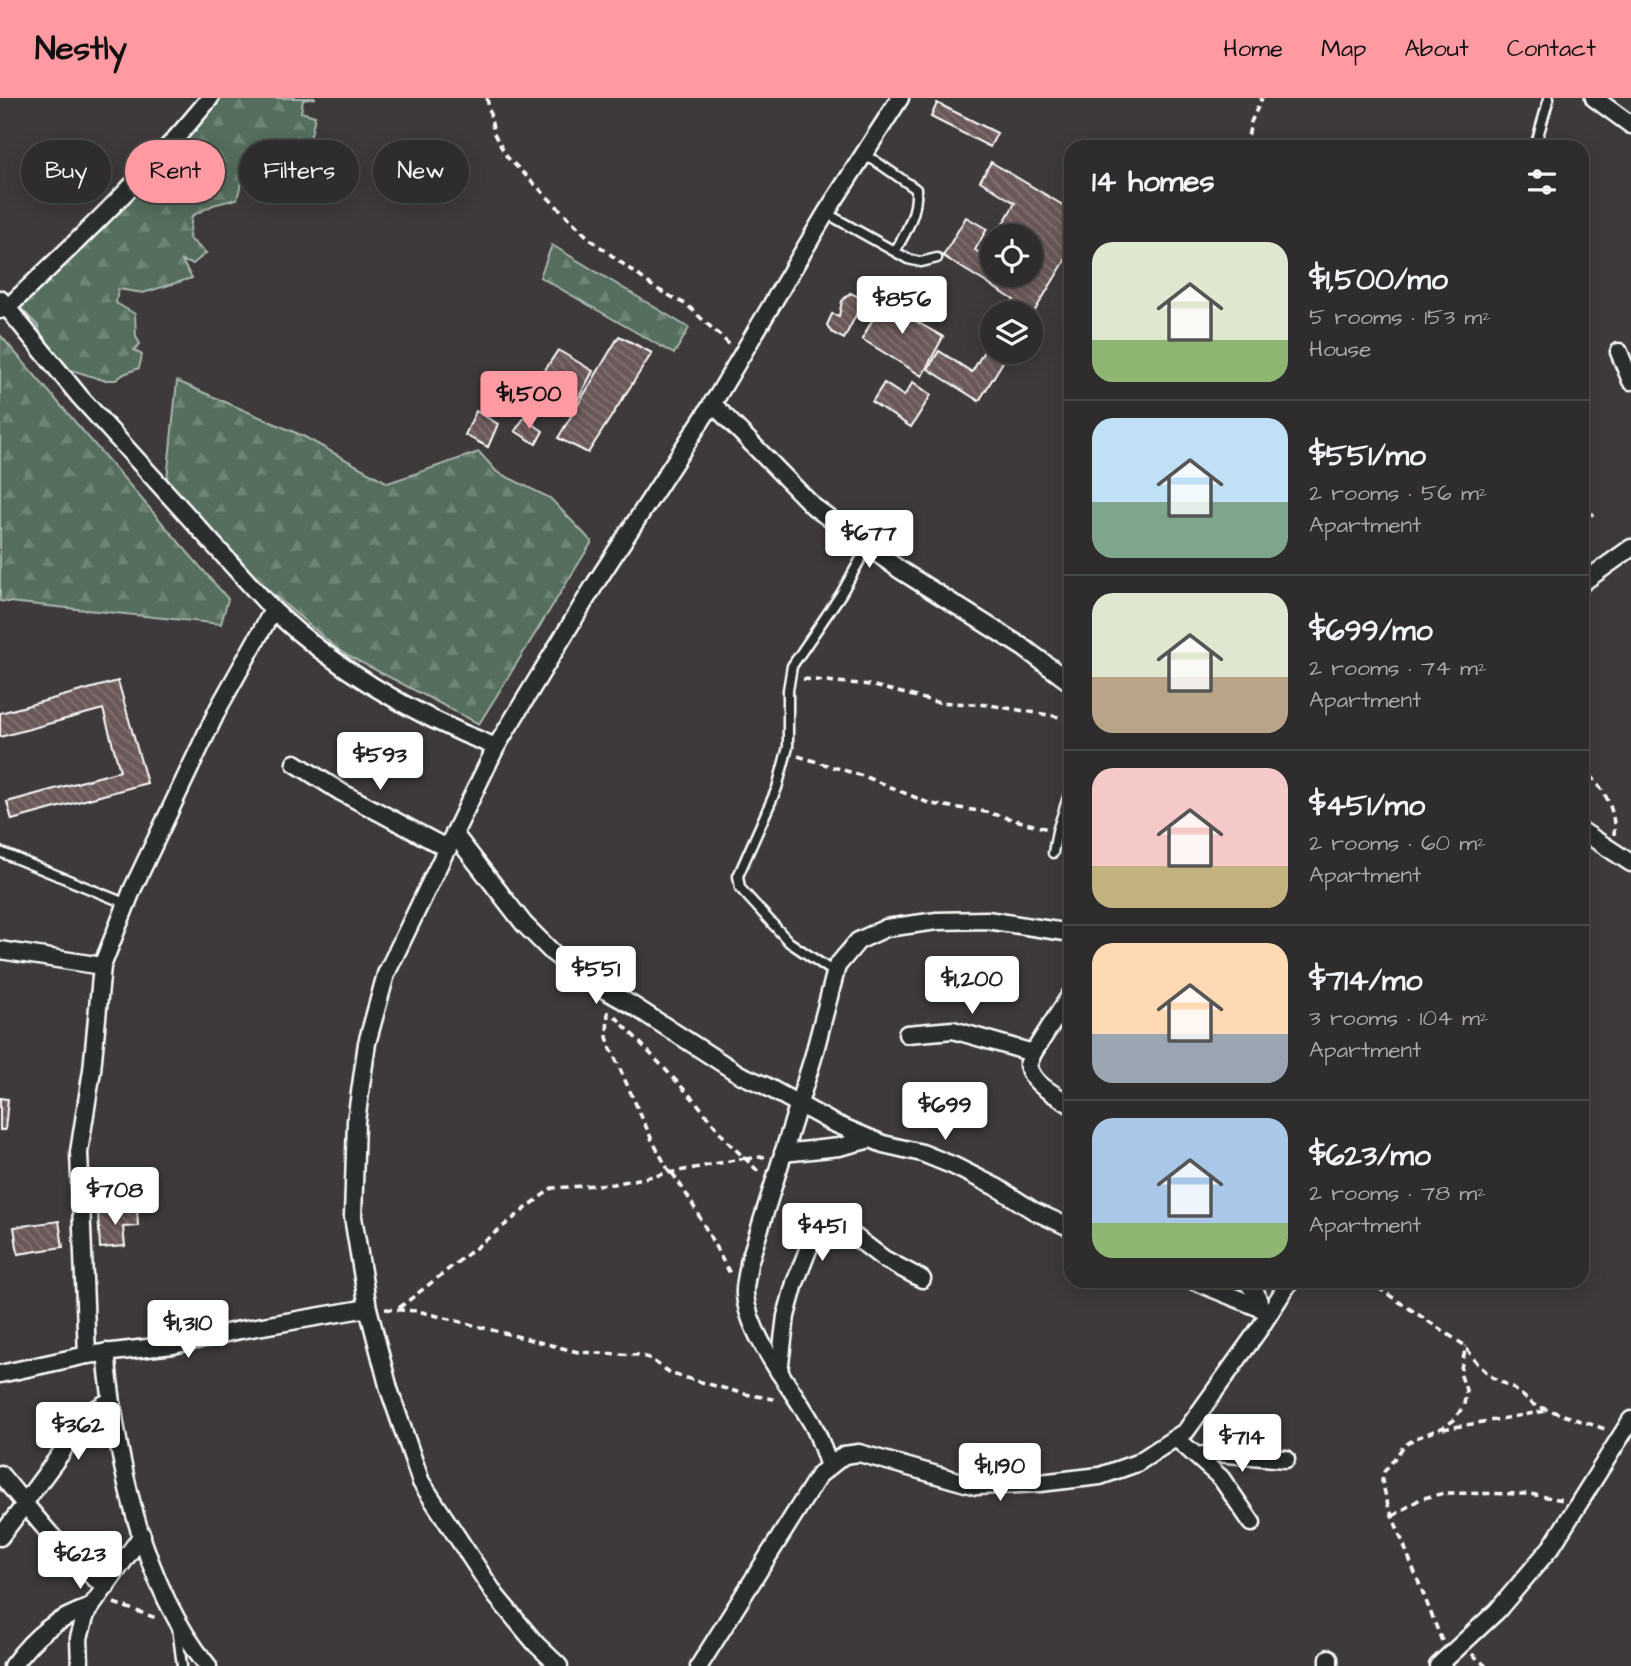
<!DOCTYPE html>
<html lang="en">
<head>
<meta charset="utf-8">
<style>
  body { margin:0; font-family:"Architects Daughter",sans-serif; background:#3a3838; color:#f1f3f6; height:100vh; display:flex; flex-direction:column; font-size:26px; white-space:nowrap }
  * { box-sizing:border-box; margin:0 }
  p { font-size:23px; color:#a7a7a9 }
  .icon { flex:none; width:38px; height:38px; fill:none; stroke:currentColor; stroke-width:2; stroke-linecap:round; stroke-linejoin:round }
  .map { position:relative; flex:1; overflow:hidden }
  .details { position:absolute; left:1064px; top:42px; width:525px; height:1148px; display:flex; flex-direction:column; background:#2e2c2c; border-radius:21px; box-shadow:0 4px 18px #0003,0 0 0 2px #494848 }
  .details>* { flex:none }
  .guide { position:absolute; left:21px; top:42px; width:665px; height:63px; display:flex; gap:14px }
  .controls { position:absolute; left:980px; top:126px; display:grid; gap:14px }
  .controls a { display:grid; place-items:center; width:63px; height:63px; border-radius:50%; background:#2e2c2c; box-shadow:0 4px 18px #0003,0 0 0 2px #494848; font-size:35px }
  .price { position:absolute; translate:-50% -60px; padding:0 16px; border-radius:7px; background:#fff; color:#222; font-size:23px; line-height:46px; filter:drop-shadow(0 2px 4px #0008) }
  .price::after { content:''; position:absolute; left:50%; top:42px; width:21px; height:16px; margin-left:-10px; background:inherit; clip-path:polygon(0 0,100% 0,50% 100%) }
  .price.active { background:#ff9aa2; color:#111 }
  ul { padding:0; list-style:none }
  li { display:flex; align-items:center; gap:21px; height:175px; padding:0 28px }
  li+li { border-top:2px solid #494848 }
  li span { display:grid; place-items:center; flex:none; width:196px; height:140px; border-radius:21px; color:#555 }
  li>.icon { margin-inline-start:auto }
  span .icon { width:84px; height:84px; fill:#fffc; stroke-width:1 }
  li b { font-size:30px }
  h2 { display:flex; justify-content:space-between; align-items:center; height:84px; padding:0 28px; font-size:30px }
  .tag { padding:0 24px; border-radius:32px; background:#2e2c2c; box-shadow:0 4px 18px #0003,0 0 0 2px #494848; font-size:24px; line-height:63px }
  .tag.active { background:#ff9aa2; color:#111 }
  header { display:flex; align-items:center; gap:42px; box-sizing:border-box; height:98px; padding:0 35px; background:#ff9aa2; color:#111 }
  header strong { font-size:33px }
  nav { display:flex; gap:38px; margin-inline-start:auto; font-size:24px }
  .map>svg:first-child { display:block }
  .forest { fill:url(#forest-firs); stroke:#aab6ae; stroke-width:2 }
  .building { fill:url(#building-back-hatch); stroke:#fff; stroke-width:2 }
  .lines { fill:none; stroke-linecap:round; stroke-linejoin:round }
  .service-casing { stroke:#fff; stroke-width:13 }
  .minor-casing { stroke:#fff; stroke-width:21 }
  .path { stroke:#fff; stroke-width:3.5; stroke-dasharray:7 5; stroke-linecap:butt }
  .service { stroke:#2a2d2e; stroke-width:8 }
  .minor { stroke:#2a2d2e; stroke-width:16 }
</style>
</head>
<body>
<header>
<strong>Nestly</strong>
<nav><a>Home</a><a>Map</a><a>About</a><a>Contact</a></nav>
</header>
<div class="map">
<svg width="1631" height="1568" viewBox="0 0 1631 1568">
  <defs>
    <pattern id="forest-firs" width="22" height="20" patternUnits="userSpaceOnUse" patternTransform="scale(1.75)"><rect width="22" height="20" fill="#546e5d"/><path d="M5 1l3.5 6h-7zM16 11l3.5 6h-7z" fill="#6e8475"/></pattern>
    <pattern id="building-back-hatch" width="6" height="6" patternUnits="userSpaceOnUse" patternTransform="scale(1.75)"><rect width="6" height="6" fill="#6b5958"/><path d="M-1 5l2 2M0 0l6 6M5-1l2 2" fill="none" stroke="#817271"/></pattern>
  </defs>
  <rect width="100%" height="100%" fill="#3e3a3b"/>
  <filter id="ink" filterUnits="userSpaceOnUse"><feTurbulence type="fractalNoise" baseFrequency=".0143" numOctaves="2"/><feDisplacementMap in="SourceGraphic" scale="14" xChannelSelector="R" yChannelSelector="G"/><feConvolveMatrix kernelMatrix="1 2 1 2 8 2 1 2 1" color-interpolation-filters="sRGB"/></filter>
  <g filter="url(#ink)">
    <g class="forest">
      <polygon points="200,0 316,0 303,2 301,14 315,18 310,42 297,39 295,65 265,70 242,82 237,101 213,107 192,118 189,140 206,155 193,166 182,163 192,180 143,195 118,191 116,205 135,216 136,238 140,246 134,252 142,257 139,270 124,276 116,282 103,282 65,270 42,243 38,228 13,202"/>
      <polygon points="552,147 689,230 674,256 540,179"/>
      <polygon points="0,237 228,501 221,526 0,503"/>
      <polygon points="177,283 301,337 388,385 479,354 497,374 550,400 592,444 479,626 341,554 242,470 167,382"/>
    </g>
    <g class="building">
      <polygon points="937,5 997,35 990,49 931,19"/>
      <polygon points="991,64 1071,112 1071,153 1031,219 1031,215 1006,215 1014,202 943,158 966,119 987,131 975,152 985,158 992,145 992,177 1031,177 1031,138 996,138 1015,105 980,83"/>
      <polygon points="888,193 907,205 902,215 943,239 922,278 862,241"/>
      <polygon points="850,195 864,201 844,241 831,234 827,227 832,216 839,218 842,203"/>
      <polygon points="619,238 652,255 588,355 558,340"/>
      <polygon points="992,239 992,254 1009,254 979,303 928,271 939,253 972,274"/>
      <polygon points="558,252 593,273 577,303 539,281"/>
      <polygon points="913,284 931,297 911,329 872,304 884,285 904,298"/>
      <polygon points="476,313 498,326 488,349 465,337"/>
      <polygon points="524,320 543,333 536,346 515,333"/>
      <polygon points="118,583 147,685 12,722 7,704 120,673 103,611 0,639 0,615"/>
      <polygon points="0,1000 8,1001 5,1032 0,1032"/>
      <polygon points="137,1111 138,1128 123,1129 125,1148 100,1150 98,1114"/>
      <polygon points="59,1123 63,1149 18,1156 14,1129"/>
    </g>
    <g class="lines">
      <defs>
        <g id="service">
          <polyline points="1535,49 1549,0"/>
          <path d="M 864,59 L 874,62 L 916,91 C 918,113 906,135 895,153"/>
          <polyline points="826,115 908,161 921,164 937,160"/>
          <polyline points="0,754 127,806"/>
          <polyline points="1053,755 1057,733 1071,690"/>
          <polyline points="835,875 789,844 740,790 738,778 777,690 788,649 788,592 792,568 841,496 868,448"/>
          <polyline points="177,1529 182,1568"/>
        </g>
        <g id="minor">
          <polyline points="1594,0 1631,27"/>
          <path d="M 0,201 L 80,299 L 273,512 C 337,572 414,617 496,649"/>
          <path d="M 0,212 L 7,210 C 78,143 148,76 210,0"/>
          <polyline points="1619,254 1631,283"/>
          <polyline points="712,305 814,409 900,472 1024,550 1071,585"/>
          <polyline points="1582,485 1631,450"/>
          <polyline points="295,665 341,694 448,751"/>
          <polyline points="1582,733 1631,765"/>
          <polyline points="455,737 524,826 553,855 592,885 632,907 739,976 764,987 831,1024 883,1046 922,1055 954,1068 998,1090 1034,1113 1071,1130"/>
          <polyline points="0,852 102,868"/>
          <path d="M 1071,896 L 1033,955 L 1028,967 C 1032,987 1055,996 1071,1007"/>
          <polyline points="907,936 953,932 1033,955"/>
          <polyline points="783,1055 839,1049 871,1041"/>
          <polyline points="1194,1183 1270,1214"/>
          <polyline points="1246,1183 1256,1195 1261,1210"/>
          <path d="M 106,1254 C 116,1358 140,1485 208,1568"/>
          <polyline points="87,1257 79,1054 92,972 102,868 133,790 219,609 273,512"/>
          <polyline points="779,1274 786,1218 795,1185 811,1144 819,1136 833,1132 850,1135 884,1161 922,1181"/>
          <polyline points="0,1276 87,1257 173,1247 240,1232 368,1210"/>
          <polyline points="1176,1340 1221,1380 1252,1425"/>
          <polyline points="1198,1358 1216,1355 1286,1361"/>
          <path d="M 829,1368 C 824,1355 820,1340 813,1327 C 793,1290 749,1240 745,1197 C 744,1187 748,1175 749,1165 L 813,960 L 837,868 L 858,843 L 886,830 L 937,823 L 987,822 L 1071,835"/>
          <path d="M 0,1376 C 33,1415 64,1458 106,1489"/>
          <polyline points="25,1404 62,1354 76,1323 111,1302"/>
          <polyline points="0,1439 26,1405"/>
          <path d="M 12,1568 C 36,1536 54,1522 91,1509"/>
          <polyline points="80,1568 79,1540 86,1516 142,1437"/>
          <polyline points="559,1568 536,1546 496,1498 421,1384 389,1291 368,1210 353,1119 356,1023 367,945 386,876 496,649 597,483 718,297 826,115 900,0"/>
          <polyline points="699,1568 819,1377 844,1357 859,1355 976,1388 1040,1385 1100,1378 1137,1365 1186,1333 1260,1230 1290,1183"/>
          <polyline points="1329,1568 1329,1560"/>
          <polyline points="1438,1568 1497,1513 1552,1448 1631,1322"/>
        </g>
      </defs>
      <use href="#service" class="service-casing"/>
      <use href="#minor" class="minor-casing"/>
      <g class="path">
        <polyline points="487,0 494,36 507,59 590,141 655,190 687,207 730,247"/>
        <polyline points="1246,49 1251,24 1262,0"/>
        <polyline points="1582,425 1594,415"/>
        <polyline points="803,581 871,587 936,604 990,607 1071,621"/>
        <polyline points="798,658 866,679 931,706 986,714 1048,731"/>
        <path d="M 1582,669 C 1602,687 1616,709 1614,737"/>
        <polyline points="608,913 607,939 611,951 652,1042 670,1075"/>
        <polyline points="615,918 696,1004 727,1043 761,1076"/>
        <polyline points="746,1061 768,1058"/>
        <path d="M 672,1075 C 696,1107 711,1143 731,1177"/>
        <polyline points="1368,1183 1464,1247 1478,1266 1492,1279 1513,1290 1534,1307 1608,1332"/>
        <polyline points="399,1210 552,1090 613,1086 745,1060"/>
        <polyline points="385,1211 418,1213 578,1254 638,1257 649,1260 672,1276 745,1296 779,1302"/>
        <polyline points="1443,1331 1546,1313"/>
        <polyline points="1393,1418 1420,1401 1444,1395 1530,1396 1563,1402"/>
        <polyline points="114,1505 159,1521"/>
        <polyline points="1442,1543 1388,1407 1382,1383 1384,1374 1404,1348 1414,1341 1444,1329 1454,1322 1464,1307 1466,1292 1460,1275 1466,1248"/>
        <polyline points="1472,1556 1486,1568"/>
      </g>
      <use href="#service" class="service"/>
      <use href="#minor" class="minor"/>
    </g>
  </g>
</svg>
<div class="controls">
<a><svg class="icon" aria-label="locate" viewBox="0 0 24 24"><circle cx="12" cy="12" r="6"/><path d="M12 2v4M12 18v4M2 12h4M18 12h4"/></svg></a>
<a><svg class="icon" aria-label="layers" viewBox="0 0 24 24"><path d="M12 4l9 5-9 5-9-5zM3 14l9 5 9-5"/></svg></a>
</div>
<b class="price" style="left:902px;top:238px">$856</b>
<b class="price active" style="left:529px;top:333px">$1,500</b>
<b class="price" style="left:869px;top:472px">$677</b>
<b class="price" style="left:380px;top:694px">$593</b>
<b class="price" style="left:596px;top:908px">$551</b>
<b class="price" style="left:972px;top:918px">$1,200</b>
<b class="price" style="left:945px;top:1044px">$699</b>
<b class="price" style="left:115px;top:1129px">$708</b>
<b class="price" style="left:822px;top:1165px">$451</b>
<b class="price" style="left:188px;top:1262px">$1,310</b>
<b class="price" style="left:78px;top:1364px">$362</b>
<b class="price" style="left:1242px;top:1376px">$714</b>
<b class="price" style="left:1000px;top:1405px">$1,190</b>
<b class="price" style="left:80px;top:1493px">$623</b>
<div class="guide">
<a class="tag">Buy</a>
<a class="tag active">Rent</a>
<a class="tag">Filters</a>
<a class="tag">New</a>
</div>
<section class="details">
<h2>14 homes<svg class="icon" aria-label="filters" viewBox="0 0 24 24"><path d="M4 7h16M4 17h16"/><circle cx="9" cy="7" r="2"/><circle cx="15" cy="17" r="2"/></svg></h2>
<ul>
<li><span style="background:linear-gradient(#dfe7d0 70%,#8fb573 0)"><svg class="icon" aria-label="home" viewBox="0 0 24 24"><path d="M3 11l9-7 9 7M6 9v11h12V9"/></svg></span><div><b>$1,500/mo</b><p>5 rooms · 153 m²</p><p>House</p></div></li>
<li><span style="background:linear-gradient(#bfe0f5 60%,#7fa58c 0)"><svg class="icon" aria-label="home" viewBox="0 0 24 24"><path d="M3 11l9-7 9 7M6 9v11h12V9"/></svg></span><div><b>$551/mo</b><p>2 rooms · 56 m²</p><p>Apartment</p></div></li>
<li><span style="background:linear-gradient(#dfe7d0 60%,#b9a48a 0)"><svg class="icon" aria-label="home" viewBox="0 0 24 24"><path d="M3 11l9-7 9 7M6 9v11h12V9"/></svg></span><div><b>$699/mo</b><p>2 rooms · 74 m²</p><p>Apartment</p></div></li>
<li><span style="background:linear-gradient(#f6c9c9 70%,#c2b280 0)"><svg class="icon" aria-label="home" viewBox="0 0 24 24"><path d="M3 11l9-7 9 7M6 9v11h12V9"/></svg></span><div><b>$451/mo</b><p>2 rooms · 60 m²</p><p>Apartment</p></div></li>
<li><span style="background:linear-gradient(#ffd9b3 65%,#9aa5b1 0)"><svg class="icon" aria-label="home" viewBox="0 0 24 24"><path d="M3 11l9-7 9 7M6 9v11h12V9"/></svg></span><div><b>$714/mo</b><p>3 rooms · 104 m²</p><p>Apartment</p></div></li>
<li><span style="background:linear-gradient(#a9c7e8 75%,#8fb573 0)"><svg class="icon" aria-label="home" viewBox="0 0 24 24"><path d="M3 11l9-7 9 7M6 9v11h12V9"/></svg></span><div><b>$623/mo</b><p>2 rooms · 78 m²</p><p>Apartment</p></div></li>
</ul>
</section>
</div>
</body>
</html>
